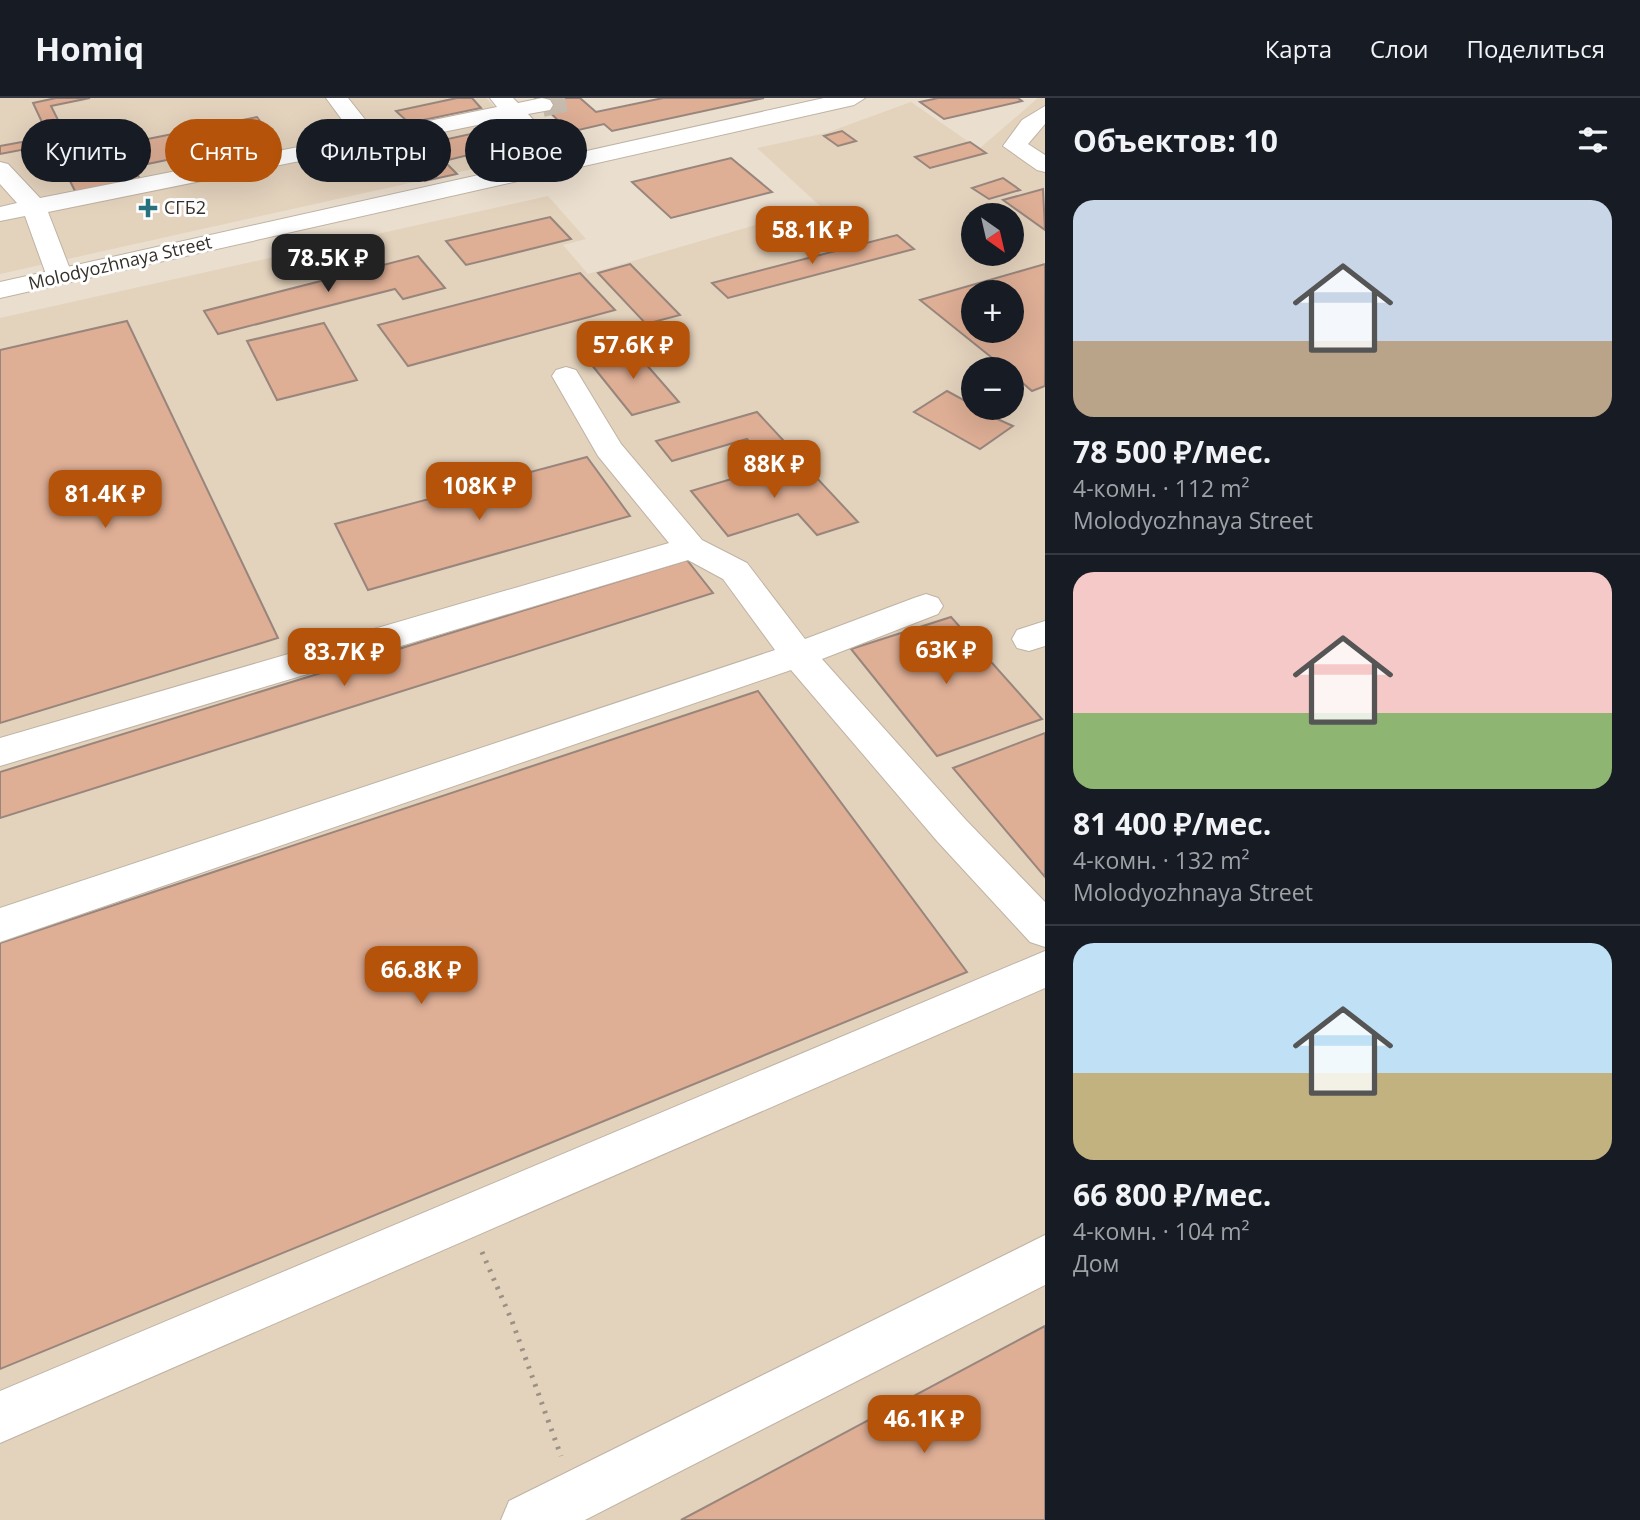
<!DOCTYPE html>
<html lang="ru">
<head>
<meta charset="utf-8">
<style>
  body { margin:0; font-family:"Open Sans",sans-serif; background:#20242c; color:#f1f3f6; height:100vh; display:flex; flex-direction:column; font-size:26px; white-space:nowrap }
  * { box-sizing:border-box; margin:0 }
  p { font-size:23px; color:#9ea1a6 }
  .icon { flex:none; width:38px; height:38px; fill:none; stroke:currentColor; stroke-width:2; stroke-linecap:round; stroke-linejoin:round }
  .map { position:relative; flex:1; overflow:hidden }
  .details { display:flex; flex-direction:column; background:#171b24; width:595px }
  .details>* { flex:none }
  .hud { position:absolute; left:21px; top:21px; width:665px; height:63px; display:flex; gap:14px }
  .needle { width:46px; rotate:146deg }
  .tools { position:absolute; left:961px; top:105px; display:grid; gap:14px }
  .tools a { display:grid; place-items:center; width:63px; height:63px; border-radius:50%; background:#171b24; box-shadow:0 7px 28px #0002; font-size:35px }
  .price { position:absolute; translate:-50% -60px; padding:0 16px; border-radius:14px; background:#b45309; color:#fff; font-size:23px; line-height:46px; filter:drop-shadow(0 2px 4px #0008) }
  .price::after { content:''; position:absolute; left:50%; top:42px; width:21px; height:16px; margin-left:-10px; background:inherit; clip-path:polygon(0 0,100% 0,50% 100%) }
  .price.current { background:#222; color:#fff }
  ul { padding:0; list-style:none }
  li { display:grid; align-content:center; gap:14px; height:371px; padding:0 28px }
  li+li { border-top:2px solid #363941 }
  li span { display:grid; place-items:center; height:217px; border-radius:21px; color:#555 }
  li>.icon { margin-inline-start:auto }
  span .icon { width:126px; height:126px; fill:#fffc; stroke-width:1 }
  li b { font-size:30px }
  h2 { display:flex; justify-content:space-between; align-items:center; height:84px; padding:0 28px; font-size:30px }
  .tag { padding:0 24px; border-radius:32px; background:#171b24; box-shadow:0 7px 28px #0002; font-size:24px; line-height:63px }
  .tag.current { background:#b45309; color:#fff }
  header { display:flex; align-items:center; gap:42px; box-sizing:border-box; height:98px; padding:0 35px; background:#171b24; border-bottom:2px solid #363941 }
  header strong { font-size:33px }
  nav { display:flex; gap:38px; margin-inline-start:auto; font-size:24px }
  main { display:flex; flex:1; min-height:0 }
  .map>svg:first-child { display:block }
  .built { fill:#e3d2bc; fill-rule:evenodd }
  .building { fill:#deae95; stroke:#98867d; stroke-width:2; fill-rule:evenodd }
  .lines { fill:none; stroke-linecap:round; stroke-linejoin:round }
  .minor-tunnel { stroke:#c6bbad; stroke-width:24; stroke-dasharray:24 12; stroke-linecap:butt }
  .minor-casing { stroke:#bfb3a4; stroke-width:2 }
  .major-casing { stroke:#bfb3a4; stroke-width:2 }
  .path { stroke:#9a9185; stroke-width:5; stroke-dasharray:2.5 7; stroke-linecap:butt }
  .minor { fill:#fff; fill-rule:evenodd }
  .major { fill:#fff; fill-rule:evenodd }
  .poi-dot { fill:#2a717e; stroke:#fff; stroke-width:2.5 }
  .labels { text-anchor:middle; stroke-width:6; stroke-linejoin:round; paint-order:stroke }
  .far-poi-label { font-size:18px; fill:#35302a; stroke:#fff; text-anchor:start }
  .far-street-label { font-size:18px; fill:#35302a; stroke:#fff }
</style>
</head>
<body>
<header>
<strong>Homiq</strong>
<nav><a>Карта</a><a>Слои</a><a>Поделиться</a></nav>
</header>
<main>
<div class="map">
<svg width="1045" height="1422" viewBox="0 0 1045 1422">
  <rect width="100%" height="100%" fill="#eadece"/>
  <g class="built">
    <polygon points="0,0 486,0 540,56 0,176"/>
    <path d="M 1038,0 L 1045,0 L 1045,1422 L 0,1422 L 0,220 L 548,98 L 586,141 L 563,147 L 588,176 L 820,108 L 757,50 L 826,35 L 911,4 L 979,51 ZM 973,117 L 1012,117 L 1012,156 L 973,156 ZM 973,194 L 1012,194 L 1012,233 L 973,233 ZM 973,271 L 1012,271 L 1012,310 L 973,310 Z"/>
  </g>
  <g class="building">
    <polygon points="56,0 90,0 51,8 75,56 59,59 52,46 0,56 0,48 49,39 33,5"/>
    <polygon points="457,0 472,0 481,10 409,25 396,13"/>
    <polygon points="535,0 580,0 596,14 663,0 764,0 612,33 604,26 570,34"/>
    <polygon points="938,0 1018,0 1022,3 944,21 920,4"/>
    <polygon points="257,19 282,52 223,65 215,52 133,69 140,81 76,95 66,75 46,79 38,63"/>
    <polygon points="498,30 529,61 499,68 484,53 444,63 457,76 425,83 397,52"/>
    <polygon points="842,33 856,43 838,48 824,38"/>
    <polygon points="970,44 986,55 930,70 915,59"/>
    <polygon points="731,60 772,94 671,120 632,84"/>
    <polygon points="1003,80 1020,92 989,101 972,90"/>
    <polygon points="1043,91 1045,132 1003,102"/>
    <polygon points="550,119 571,141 466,167 446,143"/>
    <polygon points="897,137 914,151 728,200 712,185"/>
    <polygon points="418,158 445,190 403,201 395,191 218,236 204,213"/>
    <polygon points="630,166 680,217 646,226 598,175"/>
    <path d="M 1045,166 L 1045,288 L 1032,293 L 1012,276 L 1012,271 L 1006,271 L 920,202 ZM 973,194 L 1012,194 L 1012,233 L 973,233 Z"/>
    <polygon points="580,175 615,212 408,268 378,227"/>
    <polygon points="127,223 278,540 0,625 0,252"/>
    <polygon points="324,225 357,282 277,302 247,243"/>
    <polygon points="632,250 679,304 632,317 587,261"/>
    <polygon points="947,293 973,307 973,310 1013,328 980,351 914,314"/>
    <polygon points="757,314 795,355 767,363 747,341 672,363 656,343"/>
    <polygon points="587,359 630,418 368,492 335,426"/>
    <polygon points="799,361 858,424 817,437 798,416 728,438 691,393"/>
    <polygon points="687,462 713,495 0,720 0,674"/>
    <polygon points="951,519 1042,621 937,658 851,551"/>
    <polygon points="758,593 967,874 0,1271 0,845"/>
    <polygon points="1045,635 1045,779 953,670"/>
    <polygon points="1045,1228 1045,1422 681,1422"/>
  </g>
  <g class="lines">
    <polyline class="minor-tunnel" points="542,7 573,0"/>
    <defs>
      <g id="minor">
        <polygon points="326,0 348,0 375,34 497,9 490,0 513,0 518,5 542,0 550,2 553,7 550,12 528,16 572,65 568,70 552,70 507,21 48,114 73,179 69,185 51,185 47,179 25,118 0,123 0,109 17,105 0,86 0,64 8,66 40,100 354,38"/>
        <polygon points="1045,8 1045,26 1028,46 1045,57 1045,74 1037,72 1003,48 1022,22"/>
        <polygon points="566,269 576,272 621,346 702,442 747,465 805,541 914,500 926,496 938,500 943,508 938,516 822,561 965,721 1045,804 1045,849 1030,844 937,743 791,572 0,844 0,810 775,552 723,481 688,462 0,668 0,640 669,445 598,358 552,278 556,272"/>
        <polygon points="1045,523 1045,548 1029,553 1017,550 1012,541 1017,532"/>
        <polygon points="1045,853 1045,890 0,1345 0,1293"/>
        <polygon points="1045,1137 1045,1187 585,1422 501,1422 509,1403"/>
      </g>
      <polygon id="major" points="824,0 865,0 854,7 0,200 0,184"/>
    </defs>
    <use href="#minor" class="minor-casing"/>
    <use href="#major" class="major-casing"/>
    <polyline class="path" points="482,1154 512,1223 561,1358"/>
    <use href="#minor" class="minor"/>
    <use href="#major" class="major"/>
  </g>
  <path class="poi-dot" d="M144.5 99.5h7v7h7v7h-7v7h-7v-7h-7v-7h7z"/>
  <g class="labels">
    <g class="far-poi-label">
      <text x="164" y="116">СГБ2</text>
    </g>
    <g class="far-street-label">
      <text transform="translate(120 165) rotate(-13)" y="6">Molodyozhnaya Street</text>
    </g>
  </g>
</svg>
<div class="tools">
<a><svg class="needle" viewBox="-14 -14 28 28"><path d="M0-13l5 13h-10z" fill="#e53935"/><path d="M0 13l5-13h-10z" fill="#9ea1a6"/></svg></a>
<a>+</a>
<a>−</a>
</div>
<b class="price" style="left:812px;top:168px">58.1K ₽</b>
<b class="price current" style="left:328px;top:196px">78.5K ₽</b>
<b class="price" style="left:633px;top:283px">57.6K ₽</b>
<b class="price" style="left:774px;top:402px">88K ₽</b>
<b class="price" style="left:479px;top:424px">108K ₽</b>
<b class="price" style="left:105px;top:432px">81.4K ₽</b>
<b class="price" style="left:946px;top:588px">63K ₽</b>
<b class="price" style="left:344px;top:590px">83.7K ₽</b>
<b class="price" style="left:421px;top:908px">66.8K ₽</b>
<b class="price" style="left:924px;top:1357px">46.1K ₽</b>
<div class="hud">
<a class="tag">Купить</a>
<a class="tag current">Снять</a>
<a class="tag">Фильтры</a>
<a class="tag">Новое</a>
</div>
</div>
<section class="details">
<h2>Объектов: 10<svg class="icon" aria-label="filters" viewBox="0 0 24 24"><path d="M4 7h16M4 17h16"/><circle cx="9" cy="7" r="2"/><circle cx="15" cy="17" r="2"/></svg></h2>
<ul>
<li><span style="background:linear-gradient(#c9d6e8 65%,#b9a48a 0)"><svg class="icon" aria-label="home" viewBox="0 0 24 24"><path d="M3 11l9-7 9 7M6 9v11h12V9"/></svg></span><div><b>78 500 ₽/мес.</b><p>4-комн. · 112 m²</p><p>Molodyozhnaya Street</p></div></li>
<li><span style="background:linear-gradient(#f6c9c9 65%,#8fb573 0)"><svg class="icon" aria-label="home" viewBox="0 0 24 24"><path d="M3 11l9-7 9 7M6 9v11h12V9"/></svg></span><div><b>81 400 ₽/мес.</b><p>4-комн. · 132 m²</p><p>Molodyozhnaya Street</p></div></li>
<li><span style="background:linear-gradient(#bfe0f5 60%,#c2b280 0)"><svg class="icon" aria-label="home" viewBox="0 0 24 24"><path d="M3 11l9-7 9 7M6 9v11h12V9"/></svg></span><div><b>66 800 ₽/мес.</b><p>4-комн. · 104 m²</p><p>Дом</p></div></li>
</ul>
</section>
</main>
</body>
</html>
